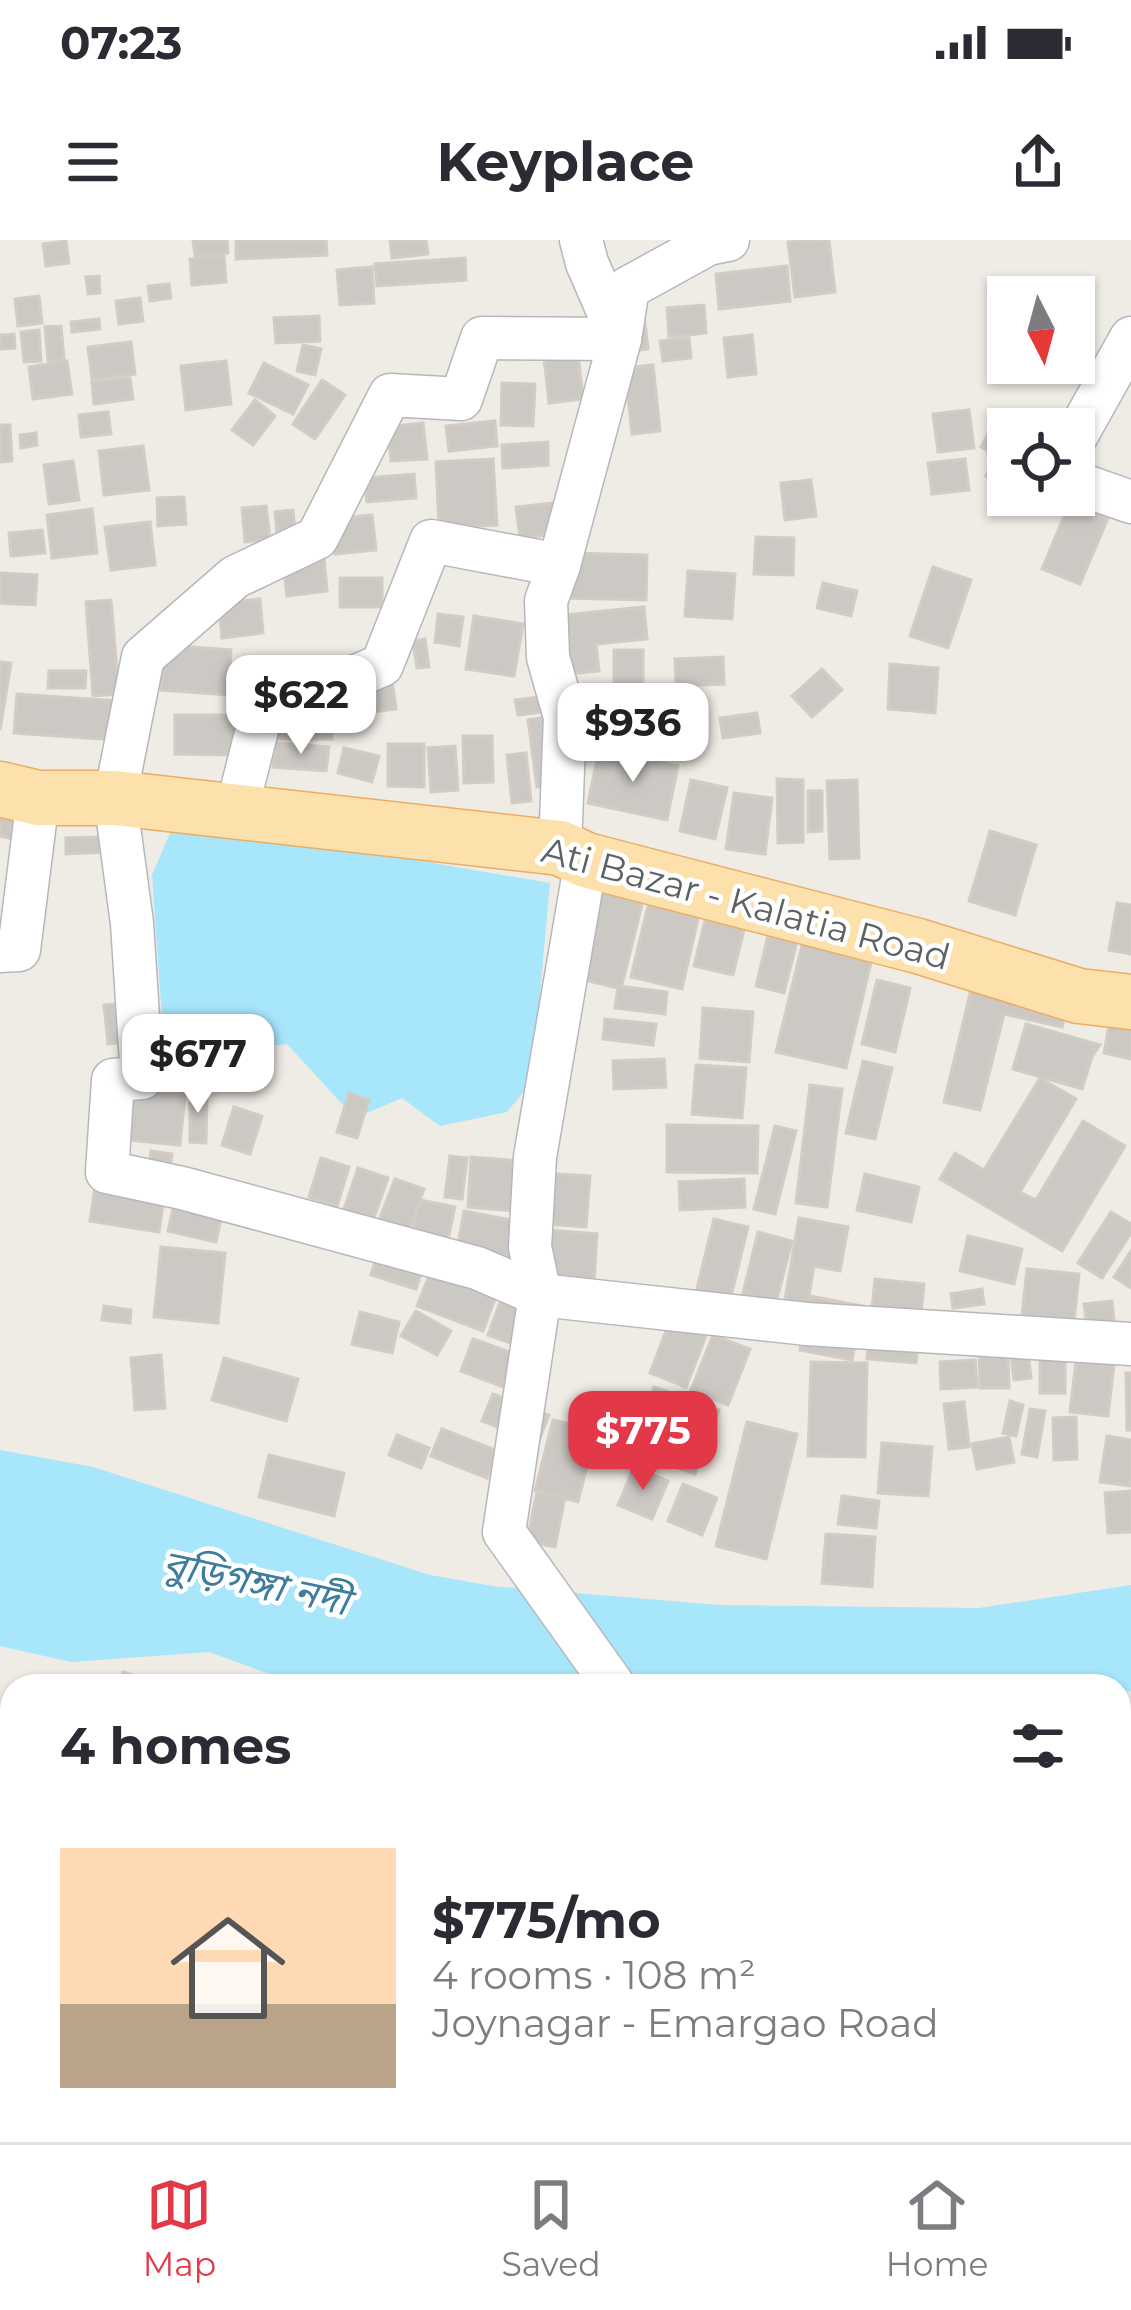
<!DOCTYPE html>
<html lang="en">
<head>
<meta charset="utf-8">
<style>
  body { margin:0; font-family:Montserrat,"Noto Sans Bengali",sans-serif; background:#f7f7f7; color:#2b2b33; height:100vh; display:flex; flex-direction:column; font-size:45px; white-space:nowrap }
  * { box-sizing:border-box; margin:0 }
  p { font-size:39px; color:#7c7c81 }
  .icon { flex:none; width:66px; height:66px; fill:none; stroke:currentColor; stroke-width:2; stroke-linecap:round; stroke-linejoin:round }
  .map { position:relative; flex:1; overflow:hidden }
  .drawer { position:absolute; left:0px; top:1434px; width:1131px; height:468px; display:flex; flex-direction:column; background:#fff; border-radius:36px 36px 0 0; box-shadow:0 3px 9px #0004 }
  .drawer>* { flex:none }
  .needle { width:78px; rotate:174deg }
  .fabs { position:absolute; left:987px; top:36px; display:grid; gap:24px }
  .fabs a { display:grid; place-items:center; width:108px; height:108px; border-radius:0px; background:#fff; box-shadow:0 3px 9px #0004; font-size:60px }
  .price { position:absolute; translate:-50% -102px; padding:0 27px; border-radius:24px; background:#fff; color:#222; font-size:39px; line-height:78px; filter:drop-shadow(0 3px 6px #0008) }
  .price::after { content:''; position:absolute; left:50%; top:72px; width:36px; height:27px; margin-left:-18px; background:inherit; clip-path:polygon(0 0,100% 0,50% 100%) }
  .price.selected { background:#e23848; color:#fff }
  ul { padding:0; list-style:none }
  li { display:flex; align-items:center; gap:36px; height:300px; padding:0 60px }
  li span { display:grid; place-items:center; flex:none; width:336px; height:240px; border-radius:0px; color:#555 }
  li>.icon { margin-inline-start:auto }
  span .icon { width:144px; height:144px; fill:#fffc; stroke-width:1 }
  li b { font-size:51px }
  h2 { display:flex; justify-content:space-between; align-items:center; height:144px; padding:0 60px; font-size:51px }
  .status { display:flex; justify-content:space-between; align-items:center; height:84px; padding:0 60px; background:#fff; direction:ltr }
  .status svg { height:33px; fill:currentColor }
  header { display:flex; justify-content:space-between; align-items:center; height:156px; padding:0 60px; background:#fff; font-size:54px; font-weight:700 }
  .tab-bar { display:flex; justify-content:space-around; align-items:center; height:168px; border-top:3px solid #e1e1e2; background:#fff; font-size:33px; color:#7c7c81 }
  .tab-bar a { display:grid; justify-items:center; gap:6px }
  .tab-bar .selected { color:#e23848 }
  .map>svg:first-child { display:block }
  .water { fill:#a8e6fb }
  .building { fill:#ccc8c4; stroke:#d3ccc4; stroke-width:3 }
  .lines { fill:none; stroke-linecap:round; stroke-linejoin:round }
  .minor-casing { stroke:#b5b8bb; stroke-width:45 }
  .major-casing { stroke:#ecad61; stroke-width:57 }
  .minor { stroke:#fff; stroke-width:42 }
  .major { stroke:#fce1ad; stroke-width:54 }
  .labels { text-anchor:middle; stroke-width:9; stroke-linejoin:round; paint-order:stroke }
  .street-label { font-size:36px; fill:#5d6265; stroke:#fff }
  .water-label { font-size:39px; font-style:italic; fill:#3f7d9c; stroke:#fff }
</style>
</head>
<body>
<div class="status"><b>07:23</b><svg viewBox="0 0 49 12"><path d="M0 12V9h3v3zM5 12V6h3v6zM10 12V3h3v9zM15 12V0h3v12zM26 1h20v11H26zM47 4h2v5h-2z"/></svg></div>
<header><svg class="icon" aria-label="menu" viewBox="0 0 24 24"><path d="M4 6h16M4 12h16M4 18h16"/></svg>Keyplace<svg class="icon" aria-label="share" viewBox="0 0 24 24"><path d="M12 15V3M7 8l5-5 5 5M5 13v7h14v-7"/></svg></header>
<div class="map">
<svg width="1131" height="1902" viewBox="0 0 1131 1902">
  <rect width="100%" height="100%" fill="#efebe5"/>
  <g class="water">
    <polygon points="176,579 550,643 532,842 507,872 440,886 402,858 355,878 287,804 221,811 162,778 152,635"/>
    <polygon points="0,1210 93,1227 430,1335 493,1346 719,1365 979,1368 1131,1345 1131,1451 1119,1451 1119,1446 303,1446 209,1412 71,1422 0,1406"/>
    <polygon points="755,1890 913,1890 931,1902 767,1902"/>
  </g>
  <g class="building">
    <polygon points="193,0 227,0 228,13 195,16"/>
    <polygon points="236,0 326,0 327,15 236,19"/>
    <polygon points="390,0 426,0 428,14 392,18"/>
    <polygon points="829,0 835,52 795,57 788,2"/>
    <polygon points="66,1 69,23 46,26 43,4"/>
    <polygon points="224,16 226,42 192,45 190,19"/>
    <polygon points="465,18 466,40 377,46 375,24"/>
    <polygon points="787,26 790,61 719,69 716,34"/>
    <polygon points="372,27 374,63 340,65 337,30"/>
    <polygon points="99,36 100,53 88,54 86,37"/>
    <polygon points="169,44 171,58 150,61 148,46"/>
    <polygon points="39,56 42,83 18,86 15,59"/>
    <polygon points="140,58 143,81 119,84 116,61"/>
    <polygon points="704,65 706,93 669,97 667,68"/>
    <polygon points="319,76 320,101 276,103 274,78"/>
    <polygon points="99,79 100,89 72,92 71,82"/>
    <polygon points="645,83 648,109 631,111 627,85"/>
    <polygon points="61,86 64,119 48,121 45,87"/>
    <polygon points="39,90 41,121 24,122 21,92"/>
    <polygon points="14,94 15,108 0,109 0,95"/>
    <polygon points="752,95 756,134 728,137 724,98"/>
    <polygon points="689,98 691,118 663,121 660,101"/>
    <polygon points="131,102 135,134 92,139 88,107"/>
    <polygon points="303,105 321,109 315,135 297,131"/>
    <polygon points="577,105 583,159 549,163 543,109"/>
    <polygon points="67,121 72,154 33,159 29,127"/>
    <polygon points="226,121 231,164 186,170 181,126"/>
    <polygon points="264,123 308,145 293,174 249,153"/>
    <polygon points="653,125 660,191 632,194 625,128"/>
    <polygon points="130,138 133,159 94,164 92,142"/>
    <polygon points="322,140 345,155 315,199 293,184"/>
    <polygon points="502,143 535,144 533,186 501,185"/>
    <polygon points="255,160 275,176 253,205 232,190"/>
    <polygon points="969,170 974,208 938,212 933,174"/>
    <polygon points="108,172 111,194 81,197 79,175"/>
    <polygon points="495,181 497,206 449,211 446,186"/>
    <polygon points="423,183 427,219 391,221 388,187"/>
    <polygon points="0,185 10,185 12,221 0,222"/>
    <polygon points="990,190 1008,200 1008,223 981,207"/>
    <polygon points="36,193 37,205 21,208 20,195"/>
    <polygon points="548,202 548,225 503,228 502,205"/>
    <polygon points="143,206 149,250 104,255 99,211"/>
    <polygon points="493,219 497,285 439,288 436,222"/>
    <polygon points="965,219 969,250 932,254 928,223"/>
    <polygon points="73,221 79,260 49,264 44,225"/>
    <polygon points="992,226 1008,234 1008,248 986,236"/>
    <polygon points="414,234 416,258 367,262 364,238"/>
    <polygon points="811,240 816,276 785,280 781,243"/>
    <polygon points="184,257 186,284 158,286 157,258"/>
    <polygon points="563,262 567,293 520,298 516,267"/>
    <polygon points="1070,262 1108,278 1080,344 1042,329"/>
    <polygon points="266,266 270,300 245,302 242,268"/>
    <polygon points="92,269 97,313 52,318 47,275"/>
    <polygon points="293,270 296,302 278,304 275,272"/>
    <polygon points="372,275 376,310 335,314 332,279"/>
    <polygon points="150,282 155,325 111,330 105,287"/>
    <polygon points="42,290 45,313 11,316 9,293"/>
    <polygon points="756,297 794,298 793,335 754,334"/>
    <polygon points="566,313 647,315 646,360 564,358"/>
    <polygon points="324,317 327,351 287,356 283,322"/>
    <polygon points="933,327 971,340 948,408 910,396"/>
    <polygon points="688,331 735,334 732,379 685,376"/>
    <polygon points="0,333 37,335 35,365 0,363"/>
    <rect x="340" y="338" width="42" height="29"/>
    <polygon points="823,343 857,351 851,376 817,368"/>
    <polygon points="260,359 263,393 222,398 219,363"/>
    <polygon points="111,360 119,454 93,456 86,362"/>
    <polygon points="644,367 647,399 596,404 599,431 559,435 553,376"/>
    <polygon points="438,374 463,377 459,406 435,402"/>
    <polygon points="474,376 523,384 514,436 466,429"/>
    <polygon points="425,399 429,427 417,428 413,401"/>
    <polygon points="164,405 231,410 228,455 161,450"/>
    <rect x="614" y="410" width="29" height="43"/>
    <polygon points="723,417 724,444 676,446 675,419"/>
    <polygon points="0,422 11,423 0,490"/>
    <polygon points="890,424 938,428 935,473 888,469"/>
    <polygon points="822,429 842,450 812,477 792,456"/>
    <polygon points="49,431 86,431 85,448 48,448"/>
    <polygon points="260,434 263,472 238,474 236,436"/>
    <polygon points="392,440 396,469 365,473 361,444"/>
    <polygon points="606,449 614,496 591,500 583,453"/>
    <polygon points="17,454 117,461 115,500 14,493"/>
    <polygon points="540,457 543,472 518,475 515,460"/>
    <polygon points="757,473 760,493 723,498 720,478"/>
    <polygon points="175,475 235,475 234,515 175,514"/>
    <polygon points="553,476 562,543 537,547 528,480"/>
    <polygon points="277,480 331,480 332,499 277,499"/>
    <polygon points="463,496 492,496 493,542 464,543"/>
    <polygon points="275,503 329,507 326,531 273,527"/>
    <polygon points="388,504 424,504 424,547 388,546"/>
    <polygon points="455,506 458,550 431,552 428,508"/>
    <polygon points="344,508 379,516 372,542 338,533"/>
    <polygon points="599,510 678,526 667,580 588,563"/>
    <polygon points="526,513 531,561 512,563 507,515"/>
    <polygon points="777,539 803,540 803,602 778,603"/>
    <polygon points="691,540 727,548 715,599 680,591"/>
    <polygon points="857,540 859,618 830,619 827,541"/>
    <polygon points="808,551 822,551 822,591 808,592"/>
    <polygon points="734,553 772,558 765,614 726,609"/>
    <polygon points="0,572 30,579 25,602 0,596"/>
    <polygon points="990,591 1036,605 1015,675 969,661"/>
    <polygon points="103,597 104,612 66,614 66,598"/>
    <polygon points="593,635 646,648 621,749 568,736"/>
    <polygon points="652,649 702,661 682,749 631,737"/>
    <polygon points="710,660 749,669 733,735 694,726"/>
    <polygon points="1117,663 1131,665 1131,714 1109,710"/>
    <polygon points="773,675 802,682 784,753 756,746"/>
    <polygon points="806,689 875,705 846,828 776,812"/>
    <polygon points="976,729 1071,751 1062,787 1004,774 980,870 944,862"/>
    <polygon points="877,740 910,748 895,812 862,804"/>
    <polygon points="618,746 667,752 665,774 615,768"/>
    <polygon points="128,763 132,802 108,804 104,765"/>
    <polygon points="703,768 753,772 749,822 700,818"/>
    <polygon points="1112,770 1131,774 1131,819 1104,813"/>
    <polygon points="605,779 656,784 653,805 603,799"/>
    <polygon points="1026,784 1100,805 1092,817 1082,849 1013,829"/>
    <polygon points="664,819 666,847 614,849 613,821"/>
    <polygon points="863,821 892,828 875,899 846,893"/>
    <polygon points="696,825 746,828 742,878 692,874"/>
    <polygon points="1040,838 1076,859 1020,952 1036,960 1083,881 1125,906 1062,1011 940,939 955,913 984,930"/>
    <polygon points="810,845 842,849 827,967 796,963"/>
    <polygon points="122,848 185,854 180,905 117,899"/>
    <polygon points="190,850 207,850 206,903 190,902"/>
    <polygon points="349,853 369,860 357,898 337,892"/>
    <polygon points="234,867 262,876 250,914 222,905"/>
    <polygon points="667,885 758,886 757,933 667,932"/>
    <polygon points="775,886 796,891 775,974 754,969"/>
    <polygon points="151,911 172,914 169,936 148,933"/>
    <polygon points="450,916 467,918 462,959 445,957"/>
    <polygon points="471,917 521,921 517,971 468,967"/>
    <polygon points="321,918 349,927 337,966 309,957"/>
    <polygon points="358,928 388,938 372,983 343,972"/>
    <polygon points="540,933 590,936 586,987 536,983"/>
    <polygon points="865,934 919,947 911,982 857,970"/>
    <polygon points="395,939 424,949 408,994 378,983"/>
    <polygon points="744,939 745,967 680,970 679,942"/>
    <polygon points="96,940 165,950 159,992 90,981"/>
    <polygon points="175,959 223,969 216,1002 168,991"/>
    <polygon points="420,960 455,967 445,1013 410,1005"/>
    <polygon points="464,971 522,982 515,1022 457,1011"/>
    <polygon points="1111,972 1131,984 1131,993 1102,1038 1078,1023"/>
    <polygon points="799,978 848,987 840,1031 814,1026 801,1103 778,1099"/>
    <polygon points="714,979 748,987 725,1081 691,1073"/>
    <polygon points="547,990 597,994 594,1044 544,1040"/>
    <polygon points="758,992 792,1001 768,1094 735,1086"/>
    <polygon points="968,996 1022,1009 1014,1044 960,1031"/>
    <polygon points="382,997 428,1011 416,1049 371,1035"/>
    <polygon points="161,1007 225,1013 218,1083 154,1077"/>
    <polygon points="1131,1011 1131,1048 1114,1037"/>
    <polygon points="434,1023 499,1048 483,1091 417,1066"/>
    <polygon points="1027,1029 1079,1034 1073,1090 1021,1085"/>
    <polygon points="875,1039 924,1044 916,1123 867,1119"/>
    <polygon points="982,1049 984,1064 953,1068 951,1054"/>
    <polygon points="810,1056 862,1066 852,1120 800,1110"/>
    <polygon points="502,1057 558,1078 544,1115 488,1095"/>
    <polygon points="1112,1061 1115,1090 1088,1093 1084,1064"/>
    <polygon points="104,1066 131,1070 130,1083 102,1080"/>
    <polygon points="416,1071 451,1091 437,1115 401,1096"/>
    <polygon points="360,1072 399,1082 392,1113 352,1104"/>
    <polygon points="671,1078 708,1091 686,1147 650,1133"/>
    <polygon points="713,1095 750,1109 728,1165 691,1150"/>
    <polygon points="473,1099 541,1123 528,1156 461,1131"/>
    <polygon points="1027,1104 1031,1138 1014,1140 1010,1106"/>
    <polygon points="1077,1112 1115,1116 1108,1176 1070,1172"/>
    <polygon points="161,1115 165,1168 135,1170 131,1118"/>
    <polygon points="1008,1116 1009,1148 980,1148 979,1117"/>
    <polygon points="224,1118 298,1139 286,1181 212,1160"/>
    <rect x="1040" y="1118" width="25" height="35"/>
    <polygon points="975,1120 977,1147 941,1149 940,1122"/>
    <polygon points="811,1122 867,1123 865,1217 808,1216"/>
    <polygon points="1126,1133 1131,1133 1131,1190 1127,1190"/>
    <polygon points="654,1147 719,1170 695,1234 631,1211"/>
    <polygon points="493,1154 549,1175 538,1203 482,1181"/>
    <polygon points="1010,1161 1023,1165 1016,1196 1003,1193"/>
    <polygon points="964,1162 969,1207 949,1209 944,1164"/>
    <polygon points="1030,1169 1045,1171 1037,1217 1022,1214"/>
    <polygon points="1076,1177 1077,1219 1054,1220 1053,1178"/>
    <polygon points="553,1180 596,1190 578,1262 535,1251"/>
    <polygon points="747,1182 797,1194 766,1319 716,1306"/>
    <polygon points="442,1189 498,1211 487,1238 431,1216"/>
    <polygon points="397,1195 429,1208 421,1228 389,1215"/>
    <polygon points="1107,1196 1131,1200 1131,1246 1100,1242"/>
    <polygon points="1009,1197 1014,1222 977,1229 972,1204"/>
    <polygon points="882,1203 932,1207 928,1256 878,1253"/>
    <polygon points="269,1215 344,1233 334,1276 259,1257"/>
    <polygon points="634,1227 668,1241 652,1279 618,1265"/>
    <polygon points="683,1244 717,1258 702,1295 668,1281"/>
    <polygon points="1131,1251 1131,1292 1108,1293 1105,1253"/>
    <polygon points="537,1252 565,1257 555,1307 527,1301"/>
    <polygon points="842,1256 879,1261 876,1288 838,1284"/>
    <polygon points="826,1294 875,1297 872,1347 822,1343"/>
    <polygon points="123,1432 153,1441 152,1446 118,1446"/>
    <polygon points="0,1607 12,1610 12,1658 2,1693"/>
    <polygon points="12,1668 12,1704 2,1701"/>
    <polygon points="0,1886 33,1893 30,1902 0,1902"/>
    <polygon points="202,1890 246,1890 240,1902 199,1902"/>
    <polygon points="1052,1890 1074,1890 1076,1893 1072,1902 1043,1902"/>
    <polygon points="317,1897 318,1902 281,1902 281,1898"/>
  </g>
  <g class="lines">
    <defs>
      <g id="minor">
        <polyline points="728,0 708,4 628,48 620,99 482,98 461,159 390,155 317,298 235,337 143,417 115,558 132,683 142,838 113,840 107,932 182,948 477,1028 540,1055 807,1084 1131,1104"/>
        <polyline points="1074,200 1131,98"/>
        <polyline points="1074,242 1131,262"/>
        <polyline points="236,572 260,478 382,425 431,301 559,325"/>
        <polyline points="560,608 565,477 548,417 546,361 559,325 620,99 587,23 581,0"/>
        <polyline points="586,620 535,917 530,1007 540,1055 504,1292 614,1446"/>
        <polyline points="0,711 19,710 38,558"/>
        <polyline points="1119,1644 1131,1647"/>
        <polyline points="0,1747 12,1759"/>
        <polyline points="0,1846 12,1810"/>
        <polyline points="382,1890 529,1890"/>
        <polyline points="626,1890 642,1902"/>
      </g>
      <polyline id="major" points="0,549 38,558 115,558 560,608 586,620 918,706 1079,756 1131,762"/>
    </defs>
    <use href="#minor" class="minor-casing"/>
    <use href="#major" class="major-casing"/>
    <use href="#minor" class="minor"/>
    <use href="#major" class="major"/>
  </g>
  <g class="labels">
    <g class="street-label">
      <text transform="translate(746 663) rotate(15)" y="13">Ati Bazar - Kalatia Road</text>
    </g>
    <g class="water-label">
      <text transform="translate(256 1342) rotate(12)" y="14">বুড়িগঙ্গা নদী</text>
    </g>
  </g>
</svg>
<div class="fabs">
<a><svg class="needle" viewBox="-14 -14 28 28"><path d="M0-13l5 13h-10z" fill="#e53935"/><path d="M0 13l5-13h-10z" fill="#7c7c81"/></svg></a>
<a><svg class="icon" aria-label="locate" viewBox="0 0 24 24"><circle cx="12" cy="12" r="6"/><path d="M12 2v4M12 18v4M2 12h4M18 12h4"/></svg></a>
</div>
<b class="price" style="left:301px;top:517px">$622</b>
<b class="price" style="left:633px;top:545px">$936</b>
<b class="price" style="left:198px;top:876px">$677</b>
<b class="price selected" style="left:643px;top:1253px">$775</b>
<section class="drawer">
<h2>4 homes<svg class="icon" aria-label="filters" viewBox="0 0 24 24"><path d="M4 7h16M4 17h16"/><circle cx="9" cy="7" r="2"/><circle cx="15" cy="17" r="2"/></svg></h2>
<ul>
<li><span style="background:linear-gradient(#ffd9b3 65%,#b9a48a 0)"><svg class="icon" aria-label="home" viewBox="0 0 24 24"><path d="M3 11l9-7 9 7M6 9v11h12V9"/></svg></span><div><b>$775/mo</b><p>4 rooms · 108 m²</p><p>Joynagar - Emargao Road</p></div></li>
</ul>
</section>
</div>
<nav class="tab-bar">
<a class="selected"><svg class="icon" aria-label="map" viewBox="0 0 24 24"><path d="M3 6l6-2 6 2 6-2v14l-6 2-6-2-6 2zM9 4v14M15 6v14"/></svg>Map</a>
<a><svg class="icon" aria-label="saved" viewBox="0 0 24 24"><path d="M7 4h10v16l-5-4-5 4z"/></svg>Saved</a>
<a><svg class="icon" aria-label="home" viewBox="0 0 24 24"><path d="M3 11l9-7 9 7M6 9v11h12V9"/></svg>Home</a>
</nav>
</body>
</html>
